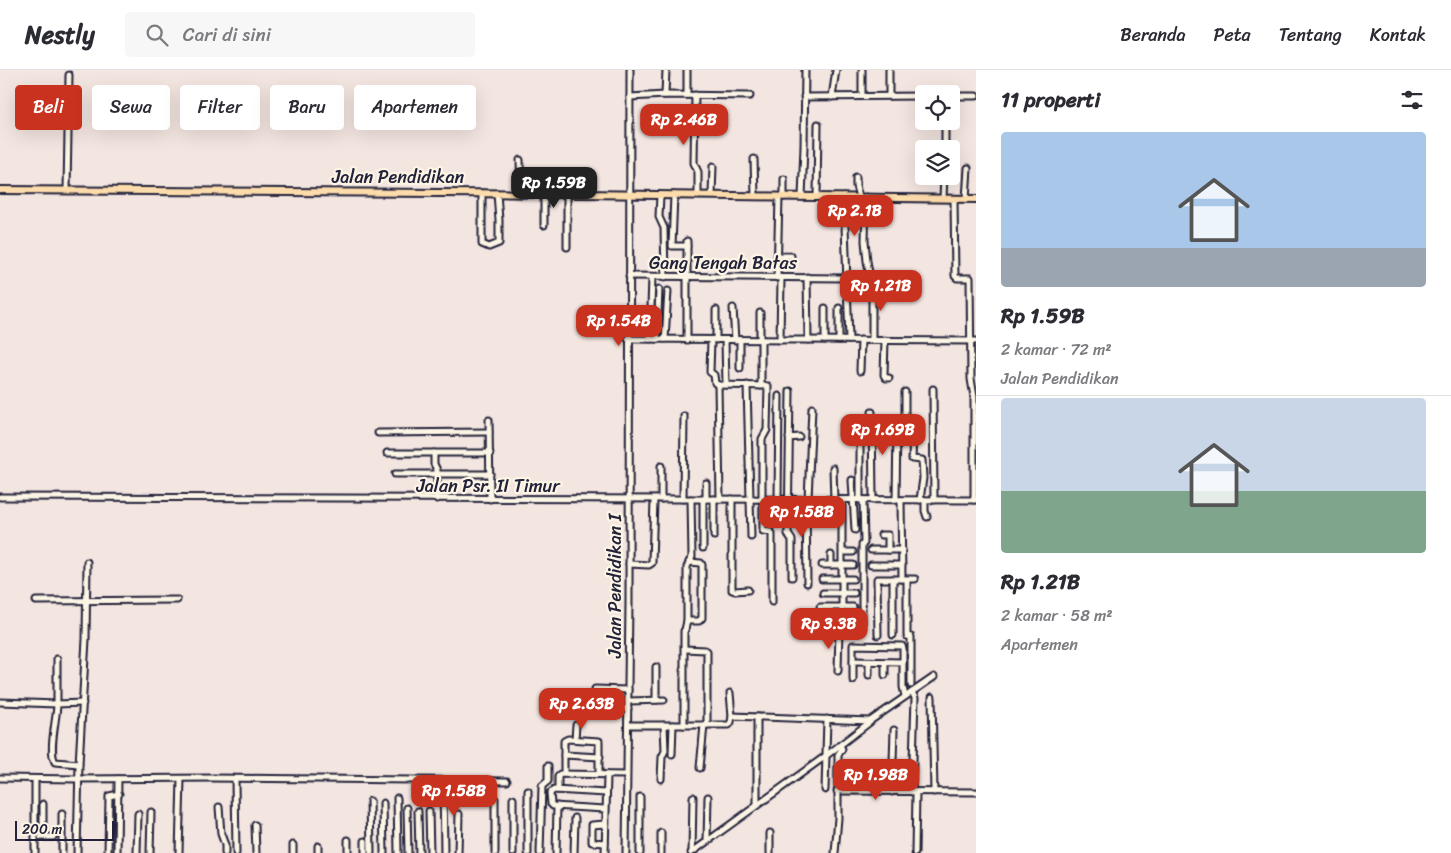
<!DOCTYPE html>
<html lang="id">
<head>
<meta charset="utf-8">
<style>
  body { margin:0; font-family:Sriracha,sans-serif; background:#f7f7f7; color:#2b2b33; height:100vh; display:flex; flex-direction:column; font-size:19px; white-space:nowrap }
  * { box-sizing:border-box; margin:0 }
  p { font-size:16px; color:#7c7c81 }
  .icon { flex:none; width:28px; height:28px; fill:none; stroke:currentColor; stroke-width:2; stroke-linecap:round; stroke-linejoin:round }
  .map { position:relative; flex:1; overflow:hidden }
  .details { display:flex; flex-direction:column; background:#fff; width:475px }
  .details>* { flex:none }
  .hud { position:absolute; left:15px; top:15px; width:475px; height:45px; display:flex; gap:10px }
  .fabs { position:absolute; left:915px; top:15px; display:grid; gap:10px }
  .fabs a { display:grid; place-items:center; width:45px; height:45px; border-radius:5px; background:#fff; box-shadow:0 5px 20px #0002; font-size:25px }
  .scale { position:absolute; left:15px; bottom:12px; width:99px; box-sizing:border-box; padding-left:5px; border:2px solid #22223b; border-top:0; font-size:14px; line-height:18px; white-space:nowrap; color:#22223b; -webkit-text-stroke:4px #fcf5e5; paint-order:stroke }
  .price { position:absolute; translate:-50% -42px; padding:0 11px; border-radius:10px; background:#c8321e; color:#fff; font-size:16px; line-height:32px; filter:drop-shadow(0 1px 2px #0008) }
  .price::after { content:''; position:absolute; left:50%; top:30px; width:15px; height:11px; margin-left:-8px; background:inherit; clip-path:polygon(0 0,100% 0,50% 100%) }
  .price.current { background:#222; color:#fff }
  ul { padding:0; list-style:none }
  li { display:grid; align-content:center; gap:10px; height:265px; padding:0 25px }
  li+li { border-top:1px solid #e1e1e2 }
  li span { display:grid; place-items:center; height:155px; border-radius:5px; color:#555 }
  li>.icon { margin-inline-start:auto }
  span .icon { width:90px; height:90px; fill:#fffc; stroke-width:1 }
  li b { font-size:21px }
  h2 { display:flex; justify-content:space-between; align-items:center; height:60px; padding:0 25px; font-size:21px }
  .tag { padding:0 18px; border-radius:5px; background:#fff; box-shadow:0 5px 20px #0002; font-size:18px; line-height:45px }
  .tag.current { background:#c8321e; color:#fff }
  header { display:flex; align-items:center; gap:30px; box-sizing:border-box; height:70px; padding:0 25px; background:#fff; border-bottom:1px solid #e1e1e2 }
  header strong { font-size:24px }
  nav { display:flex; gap:28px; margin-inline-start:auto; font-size:18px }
  .search { width:350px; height:45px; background:#f7f7f7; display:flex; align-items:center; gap:12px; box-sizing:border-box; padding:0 18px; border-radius:5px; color:#7c7c81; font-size:19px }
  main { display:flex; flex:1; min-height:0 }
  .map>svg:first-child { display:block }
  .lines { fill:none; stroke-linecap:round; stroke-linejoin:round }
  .minor-casing { stroke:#22223b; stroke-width:9 }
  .major-casing { stroke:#22223b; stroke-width:10 }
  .minor { stroke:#fcf5e5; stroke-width:5 }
  .major { stroke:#fddcac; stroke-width:6 }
  .labels { text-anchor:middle; stroke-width:4.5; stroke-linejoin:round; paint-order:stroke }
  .street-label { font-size:18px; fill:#22223b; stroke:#fcf5e5 }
</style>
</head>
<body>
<header>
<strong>Nestly</strong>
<div class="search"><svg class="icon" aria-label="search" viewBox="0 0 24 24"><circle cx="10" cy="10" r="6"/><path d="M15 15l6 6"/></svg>Cari di sini</div>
<nav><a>Beranda</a><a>Peta</a><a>Tentang</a><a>Kontak</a></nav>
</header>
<main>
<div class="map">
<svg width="976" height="783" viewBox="0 0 976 783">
  <rect width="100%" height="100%" fill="#f3e5e0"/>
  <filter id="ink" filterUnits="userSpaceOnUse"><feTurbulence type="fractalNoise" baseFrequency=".02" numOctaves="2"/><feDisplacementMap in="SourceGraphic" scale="10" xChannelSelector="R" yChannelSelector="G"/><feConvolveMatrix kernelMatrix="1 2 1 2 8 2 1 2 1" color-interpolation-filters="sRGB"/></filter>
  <g filter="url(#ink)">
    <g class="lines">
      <defs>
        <g id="minor">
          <polyline points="665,25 666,0"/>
          <polyline points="687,25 687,0"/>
          <polyline points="695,25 694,93 698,102 698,125"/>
          <polyline points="862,26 862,0"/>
          <polyline points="889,26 889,0"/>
          <polyline points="951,26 976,26"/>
          <polyline points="630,27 665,25 750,26"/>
          <polyline points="804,27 924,26"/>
          <polyline points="832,27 836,0"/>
          <polyline points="945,79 945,51"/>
          <polyline points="754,89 755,126"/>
          <polyline points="520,90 521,123"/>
          <polyline points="856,107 856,116 859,127"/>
          <polyline points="67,120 69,5"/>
          <polyline points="482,123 482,174 489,177 499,173 499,150 497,123"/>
          <polyline points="544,123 544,155"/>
          <polyline points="660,125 659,147 664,158 665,207"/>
          <polyline points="674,125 672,176 687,176"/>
          <polyline points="712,125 713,96"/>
          <polyline points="784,127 784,109"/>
          <polyline points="802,127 804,77 805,0"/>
          <polyline points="817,127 818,54"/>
          <polyline points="844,127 849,270"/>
          <polyline points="866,127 865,171 867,191 870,208"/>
          <polyline points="943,128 944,106"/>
          <polyline points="954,129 955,206 957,208 970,208 971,309 974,327 974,430"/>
          <polyline points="966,129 968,98"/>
          <polyline points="567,177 567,123"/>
          <polyline points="777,186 791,186"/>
          <polyline points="629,206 846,208"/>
          <polyline points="807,207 808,270"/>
          <polyline points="777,208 779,127"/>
          <polyline points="733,238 735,270"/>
          <polyline points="839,238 839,270"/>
          <polyline points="760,243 760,270"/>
          <polyline points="628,269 976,271"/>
          <polyline points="650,269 652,207"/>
          <polyline points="657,269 659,219"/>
          <polyline points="665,269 668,221"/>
          <polyline points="687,270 687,171"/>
          <polyline points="711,270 710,302 714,305 715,313 718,315"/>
          <polyline points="716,270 716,240"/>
          <polyline points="725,270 726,315"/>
          <polyline points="740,270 740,298"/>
          <polyline points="780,270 781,208"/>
          <polyline points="825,270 825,238"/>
          <polyline points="872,270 872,214"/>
          <polyline points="885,270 884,305 886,308 889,308"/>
          <polyline points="860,301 861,270"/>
          <polyline points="718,315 768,316 767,360 762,369 762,429"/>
          <polyline points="718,315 720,429"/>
          <polyline points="747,315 751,467"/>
          <polyline points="761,316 761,270"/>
          <polyline points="933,319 934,430"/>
          <polyline points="790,321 788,464 792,470 792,507"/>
          <polyline points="872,342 873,430"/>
          <polyline points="489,350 490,429"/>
          <polyline points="860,357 860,430"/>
          <polyline points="378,363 489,362"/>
          <polyline points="913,363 912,389 922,390 923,408 920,430"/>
          <polyline points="789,368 799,367"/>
          <polyline points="387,383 490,383"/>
          <polyline points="434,383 434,394 437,400 437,429"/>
          <polyline points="833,398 834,430"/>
          <polyline points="395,404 490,404"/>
          <polyline points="852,410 855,460"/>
          <polyline points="706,413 706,429"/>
          <polyline points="0,427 976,430"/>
          <polyline points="661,429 661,396"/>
          <polyline points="683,429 684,346"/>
          <polyline points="732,429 732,520 735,521 748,520"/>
          <polyline points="763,429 763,461 771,462 772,464 772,532"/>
          <polyline points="808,429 812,338"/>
          <polyline points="778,430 779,326"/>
          <polyline points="806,430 807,513"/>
          <polyline points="842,430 842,551"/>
          <polyline points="896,430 897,355 898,352 905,348 905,322"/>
          <polyline points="901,430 902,509"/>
          <polyline points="925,430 925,441 927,447"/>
          <polyline points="881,465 888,465 888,480"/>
          <polyline points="714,466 714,429"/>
          <polyline points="703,478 703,429"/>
          <polyline points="871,480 902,480"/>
          <polyline points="843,482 853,482"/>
          <polyline points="629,494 649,495 652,493 654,430"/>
          <polyline points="822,495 853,495"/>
          <polyline points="831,495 831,485"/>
          <polyline points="871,495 902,495"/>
          <polyline points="822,509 853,509"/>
          <polyline points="907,509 907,566 911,567 911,615"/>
          <polyline points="823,523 854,523"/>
          <polyline points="36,531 177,530"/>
          <polyline points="820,537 853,537"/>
          <polyline points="687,551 699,551 702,548 702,495 701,493 689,492"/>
          <polyline points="819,551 852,551"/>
          <polyline points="819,559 862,560 862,475 864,473 863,430"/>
          <polyline points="685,560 687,551 687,497 692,487 691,429"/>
          <polyline points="878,565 877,509 915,509"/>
          <polyline points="893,565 893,509"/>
          <polyline points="685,579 705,580 707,581 707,655"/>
          <polyline points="853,591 903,592"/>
          <polyline points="869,592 869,605"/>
          <polyline points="656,597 656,630"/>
          <polyline points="838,601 839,559"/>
          <polyline points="885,605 885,592"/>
          <polyline points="853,610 853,575 902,576 903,578 903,617 905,626"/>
          <polyline points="595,619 628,620"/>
          <polyline points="730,623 732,646"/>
          <polyline points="932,627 934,722"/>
          <polyline points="628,631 664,630"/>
          <polyline points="0,632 57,634 57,589"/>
          <polyline points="586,637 628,639"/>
          <polyline points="628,655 729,655 731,652 732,646 870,651 934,607"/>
          <polyline points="684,655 684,561"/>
          <polyline points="575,669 576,655"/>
          <polyline points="672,684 673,655"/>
          <polyline points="564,685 600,687"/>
          <path d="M 79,694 L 55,692 C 48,681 57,648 57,634 L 83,633"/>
          <polyline points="700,698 704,655"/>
          <polyline points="564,704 564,671 568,669 599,671 599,704"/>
          <polyline points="0,708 79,709 212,708 507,711"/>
          <polyline points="35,709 35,783"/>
          <polyline points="235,709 236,783"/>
          <polyline points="661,709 662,687 665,681 664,655"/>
          <polyline points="443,711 444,783"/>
          <polyline points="558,720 558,707 560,704 626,705"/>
          <polyline points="825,720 827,649"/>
          <polyline points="528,721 528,783"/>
          <polyline points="837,721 976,722"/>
          <polyline points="892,722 894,660"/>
          <polyline points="912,722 915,628 912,622"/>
          <polyline points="640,727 640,783"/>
          <polyline points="397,728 398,783"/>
          <polyline points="370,731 371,783"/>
          <polyline points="383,733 384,783"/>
          <polyline points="43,734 43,767"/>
          <polyline points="757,735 757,647"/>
          <polyline points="219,737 221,764 225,775 225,783"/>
          <polyline points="407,738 408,783"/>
          <polyline points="605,739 553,736 551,734 550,723 554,720 606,723"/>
          <polyline points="418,741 419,783"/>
          <polyline points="429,741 430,783"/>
          <polyline points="605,754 592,755 592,772 605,773"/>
          <polyline points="255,755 256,783"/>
          <polyline points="661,763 661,783"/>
          <polyline points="41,767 53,767"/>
          <polyline points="707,771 708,727"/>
          <polyline points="293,775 293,783"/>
          <polyline points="692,782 693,727"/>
          <polyline points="62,783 62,744"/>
          <polyline points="77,783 79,694 86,569 87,492"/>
          <polyline points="108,783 109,726 119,724"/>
          <polyline points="117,783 118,709"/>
          <polyline points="137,783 138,744"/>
          <polyline points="150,783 151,742"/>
          <polyline points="179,783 181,709"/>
          <polyline points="318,783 318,776"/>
          <polyline points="348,783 348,770"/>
          <polyline points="365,783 365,771"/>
          <polyline points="458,783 459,744"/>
          <polyline points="495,783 495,729"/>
          <polyline points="513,783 513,729"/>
          <polyline points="540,783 542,716 548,711 548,696"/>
          <polyline points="556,783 557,736"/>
          <polyline points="574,783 575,748"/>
          <polyline points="605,783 607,705"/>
          <polyline points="626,783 629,533 630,0"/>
          <polyline points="691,783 827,685 870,652"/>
          <polyline points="770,783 770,763"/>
          <polyline points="835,783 838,748 838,685 842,679 840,675"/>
          <polyline points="915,783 916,722"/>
        </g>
        <polyline id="major" points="0,120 582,124 976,129"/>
      </defs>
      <use href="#minor" class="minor-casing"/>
      <use href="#major" class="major-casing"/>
      <use href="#minor" class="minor"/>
      <use href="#major" class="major"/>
    </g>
  </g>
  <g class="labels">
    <g class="street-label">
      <text x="398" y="113">Jalan Pendidikan</text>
      <text x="723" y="199">Gang Tengah Batas</text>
      <text x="488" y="422">Jalan Psr. II Timur</text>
      <text transform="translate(615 516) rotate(-90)" y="6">Jalan Pendidikan I</text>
    </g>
  </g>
</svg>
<div class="fabs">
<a><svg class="icon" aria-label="locate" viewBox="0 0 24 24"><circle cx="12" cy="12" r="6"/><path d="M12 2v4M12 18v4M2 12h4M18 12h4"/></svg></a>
<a><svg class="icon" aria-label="layers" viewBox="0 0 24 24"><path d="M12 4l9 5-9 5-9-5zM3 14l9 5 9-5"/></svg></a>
</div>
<div class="scale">200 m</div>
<b class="price" style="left:684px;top:76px">Rp 2.46B</b>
<b class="price current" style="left:554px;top:139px">Rp 1.59B</b>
<b class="price" style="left:855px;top:167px">Rp 2.1B</b>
<b class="price" style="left:881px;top:242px">Rp 1.21B</b>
<b class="price" style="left:619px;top:277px">Rp 1.54B</b>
<b class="price" style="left:883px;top:386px">Rp 1.69B</b>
<b class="price" style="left:802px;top:468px">Rp 1.58B</b>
<b class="price" style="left:829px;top:580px">Rp 3.3B</b>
<b class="price" style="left:582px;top:660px">Rp 2.63B</b>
<b class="price" style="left:876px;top:731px">Rp 1.98B</b>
<b class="price" style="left:454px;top:747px">Rp 1.58B</b>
<div class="hud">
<a class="tag current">Beli</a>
<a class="tag">Sewa</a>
<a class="tag">Filter</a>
<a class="tag">Baru</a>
<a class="tag">Apartemen</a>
</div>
</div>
<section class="details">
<h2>11 properti<svg class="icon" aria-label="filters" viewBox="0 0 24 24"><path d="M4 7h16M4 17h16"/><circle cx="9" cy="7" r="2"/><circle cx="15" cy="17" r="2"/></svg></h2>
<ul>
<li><span style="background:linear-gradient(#a9c7e8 75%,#9aa5b1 0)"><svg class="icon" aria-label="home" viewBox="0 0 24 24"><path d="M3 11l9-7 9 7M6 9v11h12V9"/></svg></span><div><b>Rp 1.59B</b><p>2 kamar · 72 m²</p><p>Jalan Pendidikan</p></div></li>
<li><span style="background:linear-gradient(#c9d6e8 60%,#7fa58c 0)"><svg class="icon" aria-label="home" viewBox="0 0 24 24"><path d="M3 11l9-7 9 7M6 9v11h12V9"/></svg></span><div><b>Rp 1.21B</b><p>2 kamar · 58 m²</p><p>Apartemen</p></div></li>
</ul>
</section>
</main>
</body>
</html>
